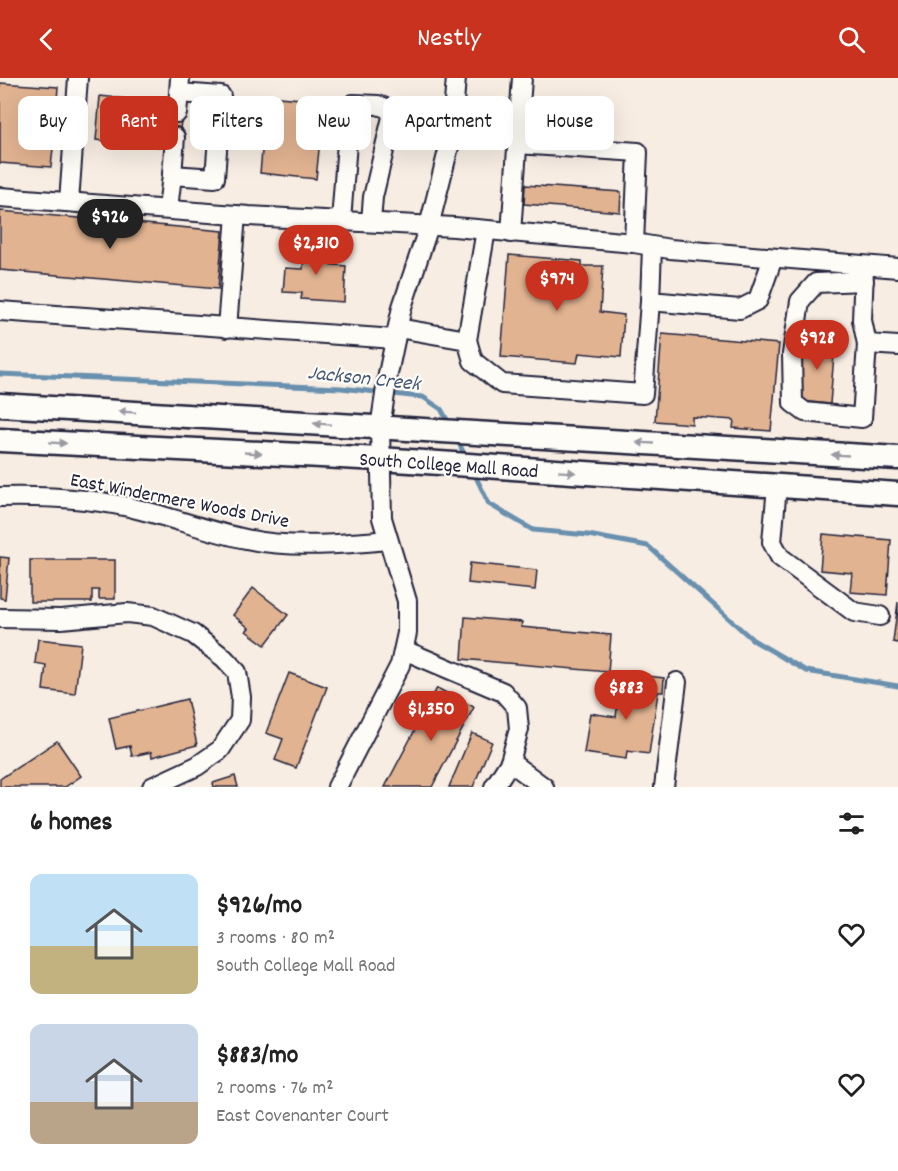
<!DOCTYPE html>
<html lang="en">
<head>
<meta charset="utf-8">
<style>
  body { margin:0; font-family:Dekko,sans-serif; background:#f2f2f2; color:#222; height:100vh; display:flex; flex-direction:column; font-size:22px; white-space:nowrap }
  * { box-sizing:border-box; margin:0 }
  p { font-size:20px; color:#767676 }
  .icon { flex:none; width:33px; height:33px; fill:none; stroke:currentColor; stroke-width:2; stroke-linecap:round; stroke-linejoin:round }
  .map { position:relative; height:709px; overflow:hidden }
  .drawer { display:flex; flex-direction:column; background:#fff; flex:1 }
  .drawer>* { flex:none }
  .guide { position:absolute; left:18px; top:18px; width:862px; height:54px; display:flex; gap:12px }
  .price { position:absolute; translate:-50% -51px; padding:0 14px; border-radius:21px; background:#c8321e; color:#fff; font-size:20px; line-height:39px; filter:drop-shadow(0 2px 3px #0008) }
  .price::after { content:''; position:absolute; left:50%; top:36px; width:18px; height:14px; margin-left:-9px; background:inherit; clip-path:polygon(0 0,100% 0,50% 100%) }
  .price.active { background:#222; color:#fff }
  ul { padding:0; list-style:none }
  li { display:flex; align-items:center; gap:18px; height:150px; padding:0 30px }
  li span { display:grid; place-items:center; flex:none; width:168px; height:120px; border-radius:12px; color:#555 }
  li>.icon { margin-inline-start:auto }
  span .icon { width:72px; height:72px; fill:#fffc; stroke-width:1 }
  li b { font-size:26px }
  h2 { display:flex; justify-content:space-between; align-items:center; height:72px; padding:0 30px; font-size:26px }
  .pill { padding:0 21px; border-radius:12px; background:#fff; box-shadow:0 6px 24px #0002; font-size:21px; line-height:54px }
  .pill.active { background:#c8321e; color:#fff }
  header { display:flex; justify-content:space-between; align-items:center; height:78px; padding:0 30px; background:#c8321e; color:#fff; font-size:27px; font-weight:600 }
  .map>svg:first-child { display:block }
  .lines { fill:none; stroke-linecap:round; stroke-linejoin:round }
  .stream { stroke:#6990ae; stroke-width:5 }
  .building { fill:#e1b391; stroke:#22223b; stroke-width:1.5 }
  .minor-casing { stroke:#22223b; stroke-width:22 }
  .major-casing { stroke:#22223b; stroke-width:27 }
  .minor { stroke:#fdfcf7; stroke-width:18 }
  .major { stroke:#fdfcf7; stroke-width:22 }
  .oneway { fill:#9a9aa2 }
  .labels { text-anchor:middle; stroke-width:4.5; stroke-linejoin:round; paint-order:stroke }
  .street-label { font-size:20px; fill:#22223b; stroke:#fdfcf7 }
  .water-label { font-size:21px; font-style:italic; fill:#465975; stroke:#fdfcf7 }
</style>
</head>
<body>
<header><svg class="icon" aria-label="back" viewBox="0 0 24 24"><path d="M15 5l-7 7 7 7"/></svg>Nestly<svg class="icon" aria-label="search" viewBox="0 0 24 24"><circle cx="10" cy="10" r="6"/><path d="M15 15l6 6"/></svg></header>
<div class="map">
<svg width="898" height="709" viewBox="0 0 898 709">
  <rect width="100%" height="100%" fill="#f7ede3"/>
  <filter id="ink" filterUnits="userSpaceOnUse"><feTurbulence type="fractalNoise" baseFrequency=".0167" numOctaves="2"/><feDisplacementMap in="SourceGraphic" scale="12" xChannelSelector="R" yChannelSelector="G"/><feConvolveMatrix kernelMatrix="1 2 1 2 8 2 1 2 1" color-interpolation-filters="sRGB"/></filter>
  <g filter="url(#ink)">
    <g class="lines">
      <g class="stream">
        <polyline points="0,296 341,310 411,318 423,319 441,331 450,347"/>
        <polyline points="457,361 467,382"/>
        <polyline points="473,393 489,426 533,452 588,457 648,468 753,562 806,593 898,608"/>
      </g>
    </g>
    <g class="building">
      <polygon points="0,5 58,9 56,36 68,38 66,62 54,61 51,89 0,85"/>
      <polygon points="100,18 165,25 164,33 182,35 179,59 162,57 161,69 96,62"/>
      <polygon points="267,18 324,23 316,101 260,95"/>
      <polygon points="525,107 621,114 620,134 524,126"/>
      <polygon points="0,133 223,153 218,211 0,192"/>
      <polygon points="305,161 326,162 325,186 346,188 344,224 301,221 302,215 283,214 285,190 303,191"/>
      <polygon points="509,177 582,183 582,188 603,188 600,234 624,237 621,279 579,275 577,285 501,279"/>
      <polygon points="662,256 779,266 771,353 733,350 734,342 692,339 692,346 655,343"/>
      <polygon points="803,262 835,264 830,326 801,323"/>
      <polygon points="823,456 891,462 887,517 850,514 852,495 820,492"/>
      <polygon points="0,479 9,480 5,521 0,520"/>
      <polygon points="30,482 115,482 115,521 99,521 99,512 92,512 92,524 30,524"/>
      <polygon points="470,485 537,492 535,512 468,505"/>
      <polygon points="253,510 288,537 265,567 246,553 249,550 233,537"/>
      <polygon points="898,524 898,565 893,564"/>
      <polygon points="465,539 522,544 521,549 611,557 608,594 462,581"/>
      <polygon points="38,561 81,566 75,616 43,612 46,587 35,585"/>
      <polygon points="289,595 327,609 296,690 275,682 283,661 266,655"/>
      <polygon points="638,597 664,600 663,614 658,614 649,676 627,673 626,681 584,675 590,635 616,639 620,606 637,608"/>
      <polygon points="437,610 474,629 432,709 385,709"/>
      <polygon points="187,621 197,667 152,679 151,674 132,678 130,668 116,671 109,640"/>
      <polygon points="472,655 492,664 473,709 449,709"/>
      <polygon points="57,663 81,698 65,709 0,709 0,701"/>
      <polygon points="235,698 238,709 214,709 213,705"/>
    </g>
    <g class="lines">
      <defs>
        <g id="minor">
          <polyline points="177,35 179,15"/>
          <polyline points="517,66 638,74 634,165"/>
          <polyline points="172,97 175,59"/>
          <polyline points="0,119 249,138 454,149 634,165 670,171 898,190"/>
          <polyline points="69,124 78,0"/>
          <polyline points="168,131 172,97 215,100 221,18 179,15 180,0"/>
          <polyline points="341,143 349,38 353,26 378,27 389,31 392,39 373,119 371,144"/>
          <polyline points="511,155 522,0"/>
          <polyline points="652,169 650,223 740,231 758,222 773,180"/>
          <polyline points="864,191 862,242 867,266 898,268"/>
          <polyline points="864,203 816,205 800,223 792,276 793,325 805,334 862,340 867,266"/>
          <polyline points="0,233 395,261"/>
          <polyline points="227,250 236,137"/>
          <polyline points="398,250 467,262 473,283 502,306 643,316 650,223"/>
          <polyline points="467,262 486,152"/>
          <polyline points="777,408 772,464 780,479 854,534 880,538"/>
          <path d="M 0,419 C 47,418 95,420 141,432 C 176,441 211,454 246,461 C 293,471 341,466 388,462"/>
          <polyline points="0,540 61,541 127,535 153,538 193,556 224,580 237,594 241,619 240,642 220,672 197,688 152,709"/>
          <polyline points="404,572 503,614 517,630 519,651 510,684 494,709"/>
          <polyline points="510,684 544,709"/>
          <polyline points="337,709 400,587 407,555 407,523 382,440 380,350 388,296 402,229 429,148 451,61 456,0"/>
          <polyline points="664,709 677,604"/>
        </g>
        <g id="major">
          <polyline points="0,327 898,380"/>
          <polyline points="0,362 380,381 898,416"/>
        </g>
      </defs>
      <use href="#minor" class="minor-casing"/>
      <use href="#major" class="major-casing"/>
      <use href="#minor" class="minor"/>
      <use href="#major" class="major"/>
    </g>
    <defs><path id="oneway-solid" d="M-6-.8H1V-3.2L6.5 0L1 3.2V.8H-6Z" transform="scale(1.5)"/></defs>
    <g class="oneway">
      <use href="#oneway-solid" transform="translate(127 334) rotate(-176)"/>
      <use href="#oneway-solid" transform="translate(322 346) rotate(-176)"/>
      <use href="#oneway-solid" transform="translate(58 365) rotate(3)"/>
      <use href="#oneway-solid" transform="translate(645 365) rotate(-177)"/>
      <use href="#oneway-solid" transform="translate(253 375) rotate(3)"/>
      <use href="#oneway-solid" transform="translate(840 377) rotate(-177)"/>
      <use href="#oneway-solid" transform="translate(567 394) rotate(4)"/>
    </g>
  </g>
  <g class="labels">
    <g class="street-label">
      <text transform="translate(449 386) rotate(4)" y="7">South College Mall Road</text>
      <text transform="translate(180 421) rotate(11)" y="7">East Windermere Woods Drive</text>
    </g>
    <g class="water-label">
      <text transform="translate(364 299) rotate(6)" y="7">Jackson Creek</text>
    </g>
  </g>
</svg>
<b class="price active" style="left:110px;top:172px">$926</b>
<b class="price" style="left:316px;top:198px">$2,310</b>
<b class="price" style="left:557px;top:234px">$974</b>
<b class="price" style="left:817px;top:293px">$928</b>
<b class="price" style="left:626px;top:643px">$883</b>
<b class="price" style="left:431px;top:664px">$1,350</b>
<div class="guide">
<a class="pill">Buy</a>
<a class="pill active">Rent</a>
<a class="pill">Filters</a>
<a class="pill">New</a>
<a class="pill">Apartment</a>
<a class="pill">House</a>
</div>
</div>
<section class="drawer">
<h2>6 homes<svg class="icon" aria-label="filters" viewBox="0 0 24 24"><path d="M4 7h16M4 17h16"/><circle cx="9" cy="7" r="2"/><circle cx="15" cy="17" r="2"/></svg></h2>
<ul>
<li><span style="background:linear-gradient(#bfe0f5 60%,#c2b280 0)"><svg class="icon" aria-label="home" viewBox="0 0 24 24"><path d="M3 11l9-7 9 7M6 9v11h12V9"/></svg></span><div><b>$926/mo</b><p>3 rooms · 80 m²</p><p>South College Mall Road</p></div><svg class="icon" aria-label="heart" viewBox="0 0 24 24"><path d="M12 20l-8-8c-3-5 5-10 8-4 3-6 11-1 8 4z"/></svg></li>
<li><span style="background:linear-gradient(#c9d6e8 65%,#b9a48a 0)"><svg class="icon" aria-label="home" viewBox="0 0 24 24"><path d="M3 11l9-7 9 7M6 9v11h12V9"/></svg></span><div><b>$883/mo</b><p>2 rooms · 76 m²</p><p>East Covenanter Court</p></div><svg class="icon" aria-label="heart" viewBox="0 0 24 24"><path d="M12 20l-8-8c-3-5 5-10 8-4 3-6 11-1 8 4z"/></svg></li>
</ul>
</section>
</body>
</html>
